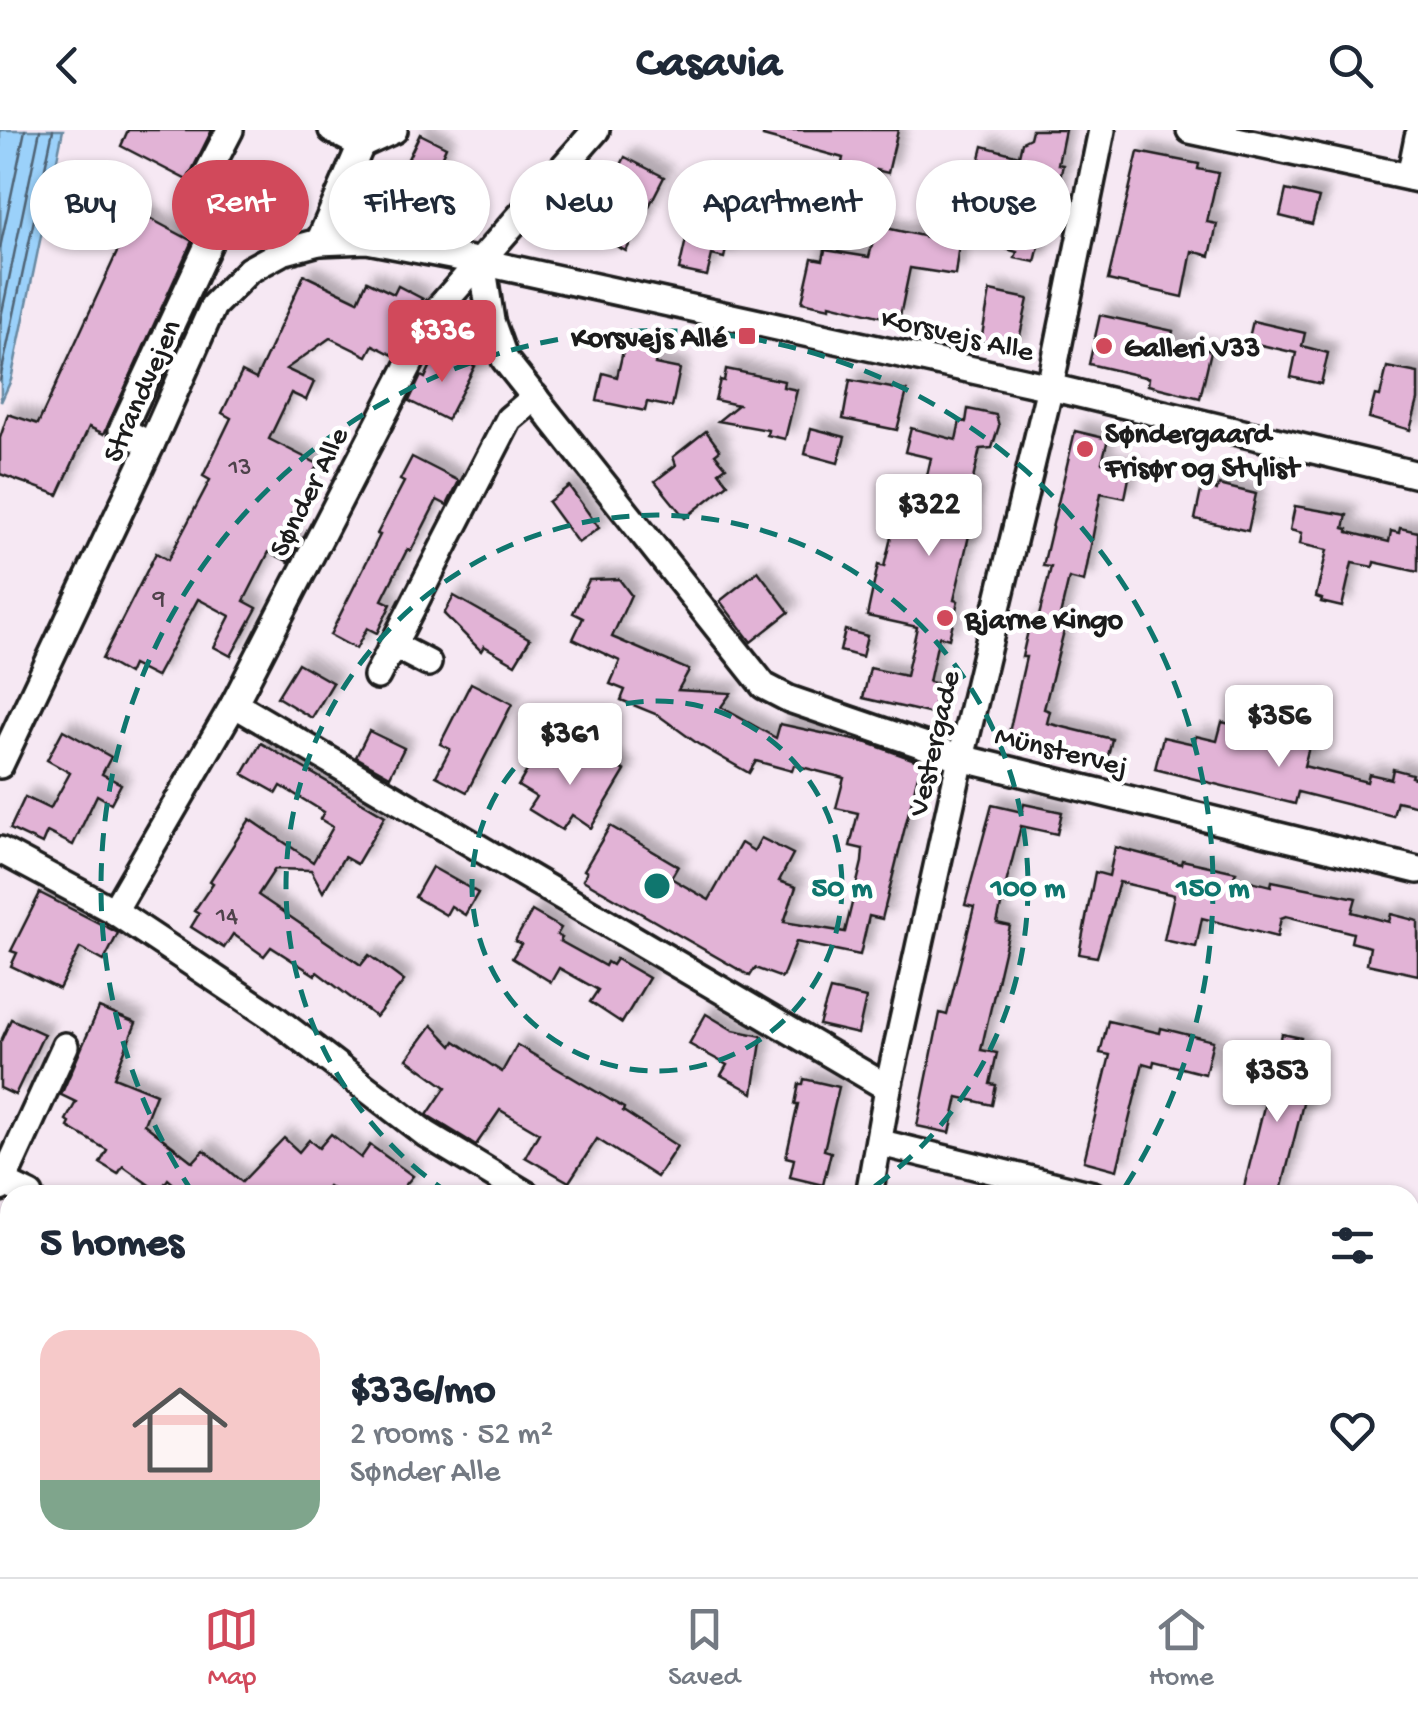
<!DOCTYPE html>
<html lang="en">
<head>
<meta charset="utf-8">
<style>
  body { margin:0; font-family:"Gochi Hand",sans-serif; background:#f6f6f7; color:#1f2937; height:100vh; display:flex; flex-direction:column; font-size:38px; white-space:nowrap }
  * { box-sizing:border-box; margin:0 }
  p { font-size:32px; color:#747a83 }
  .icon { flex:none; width:55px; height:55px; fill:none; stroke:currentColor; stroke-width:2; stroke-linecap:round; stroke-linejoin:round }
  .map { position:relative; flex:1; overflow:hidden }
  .panel { position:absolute; left:0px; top:1055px; width:1420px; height:392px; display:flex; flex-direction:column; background:#fff; border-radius:30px 30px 0 0; box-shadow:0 2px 8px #0004 }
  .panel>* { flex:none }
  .hud { position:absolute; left:30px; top:30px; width:1360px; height:90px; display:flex; gap:20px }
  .price { position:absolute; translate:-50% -85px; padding:0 22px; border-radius:10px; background:#fff; color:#222; font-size:32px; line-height:65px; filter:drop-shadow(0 2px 5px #0008) }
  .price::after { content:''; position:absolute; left:50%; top:60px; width:30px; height:22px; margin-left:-15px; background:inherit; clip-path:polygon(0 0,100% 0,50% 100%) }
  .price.current { background:#d1495b; color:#fff }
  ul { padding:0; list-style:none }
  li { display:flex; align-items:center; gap:30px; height:250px; padding:0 40px }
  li+li { border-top:2px solid #e0e1e3 }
  li span { display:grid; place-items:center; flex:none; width:280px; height:200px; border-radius:30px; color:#555 }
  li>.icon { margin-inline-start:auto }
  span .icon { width:120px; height:120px; fill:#fffc; stroke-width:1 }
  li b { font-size:42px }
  h2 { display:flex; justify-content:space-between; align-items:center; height:120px; padding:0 40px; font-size:42px }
  .pill { padding:0 35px; border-radius:45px; background:#fff; box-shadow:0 2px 8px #0004; font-size:35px; line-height:90px }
  .pill.current { background:#d1495b; color:#fff }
  header { display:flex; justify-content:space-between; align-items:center; height:130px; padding:0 40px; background:#fff; font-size:45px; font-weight:700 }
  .menu { display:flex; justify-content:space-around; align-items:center; height:140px; border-top:2px solid #e0e1e3; background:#fff; font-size:28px; color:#747a83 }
  .menu a { display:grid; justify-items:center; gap:5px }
  .menu .current { color:#d1495b }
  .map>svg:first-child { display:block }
  .water { fill:#9bd1fa; stroke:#6889a1; stroke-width:2.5 }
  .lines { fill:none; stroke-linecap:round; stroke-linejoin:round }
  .shore { stroke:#4f6475; stroke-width:2.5 }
  .building { fill:#e2b3d6; stroke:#1c1c1c; stroke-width:2.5; filter:url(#shadow) }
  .minor-casing { stroke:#1c1c1c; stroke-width:32 }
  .minor { stroke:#fff; stroke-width:25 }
  .ring { fill:none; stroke:#0f766e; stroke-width:5; stroke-dasharray:18 12 }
  .poi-dot { fill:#d1495b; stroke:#fff; stroke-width:4 }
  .labels { text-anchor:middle; stroke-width:9; stroke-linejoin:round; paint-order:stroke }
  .number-label { font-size:25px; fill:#4e424a }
  .street-label { font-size:30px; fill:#1c1c1c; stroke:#fff }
  .poi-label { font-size:30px; font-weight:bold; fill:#1c1c1c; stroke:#fff; text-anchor:start }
  .centre { fill:#0f766e; stroke:#fff; stroke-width:5 }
  .ring-label { font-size:30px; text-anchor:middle; font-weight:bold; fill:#0f766e; stroke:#fff; stroke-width:9; stroke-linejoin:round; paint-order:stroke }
</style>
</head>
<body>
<header><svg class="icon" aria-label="back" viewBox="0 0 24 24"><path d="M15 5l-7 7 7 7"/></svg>Casavia<svg class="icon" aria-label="search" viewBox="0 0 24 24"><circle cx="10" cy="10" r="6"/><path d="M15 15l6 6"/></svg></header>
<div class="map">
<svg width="1418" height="1447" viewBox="0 0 1418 1447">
  <defs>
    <filter id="shadow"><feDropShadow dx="9" dy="-9" stdDeviation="5" flood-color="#0004"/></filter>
  </defs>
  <rect width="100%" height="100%" fill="#f6e8f3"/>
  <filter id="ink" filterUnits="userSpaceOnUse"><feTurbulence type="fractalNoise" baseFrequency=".01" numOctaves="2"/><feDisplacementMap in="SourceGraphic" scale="20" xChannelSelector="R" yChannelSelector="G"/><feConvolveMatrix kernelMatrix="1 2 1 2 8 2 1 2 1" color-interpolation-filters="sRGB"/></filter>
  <g filter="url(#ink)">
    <polygon class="water" points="0,0 63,0 11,250 1,272"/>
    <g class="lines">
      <g class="shore">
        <polyline points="0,118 25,0"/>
        <polyline points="0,192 40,0"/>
        <polyline points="0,250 53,0"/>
      </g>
    </g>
    <g class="building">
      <polygon points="128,0 212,0 187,50 121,16"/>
      <polygon points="764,0 898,0 888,43 876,40 873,75 835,67 843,28 763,6"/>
      <polygon points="1032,0 1065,0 1058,34 1063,35 1052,80 1048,79 1035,132 1015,128 1017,122 1006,119 1007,116 961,105 983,16 1019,26 1022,12 1030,8"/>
      <polygon points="420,4 446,17 434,44 444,49 427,84 390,66"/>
      <polygon points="1138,22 1199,34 1198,39 1218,43 1207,92 1217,94 1210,126 1192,121 1183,167 1108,150"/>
      <polygon points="625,27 664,47 626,121 595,105 620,57 612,53"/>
      <polygon points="698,56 725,63 723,69 737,73 724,128 712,125 707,146 679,140"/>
      <polygon points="1286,60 1319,68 1312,94 1280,86"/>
      <polygon points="136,81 192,111 104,304 89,297 58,365 0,344 0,308 8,284 38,294"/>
      <polygon points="877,96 959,114 955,145 910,138 899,191 830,174 830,178 802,172 812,128 823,130 825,120 869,127"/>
      <polygon points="304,145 358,171 367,151 394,164 398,156 423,169 393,225 373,215 367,226 330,208 286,239 314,252 306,270 291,263 269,309 318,334 281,404 299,413 289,432 269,422 244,471 257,478 231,526 214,517 230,486 198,469 156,547 132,535 128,544 102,529 156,423 168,430 210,350 203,346 231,288 222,283 242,242 256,249"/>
      <polygon points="990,161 1028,169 1017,219 981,211"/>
      <polygon points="1100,185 1173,201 1171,212 1211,221 1200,268 1148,255 1149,248 1089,234"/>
      <polygon points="1253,191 1305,203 1302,216 1328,223 1321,254 1291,247 1296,223 1248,212"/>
      <polygon points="624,217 657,224 655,234 680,239 672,277 647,272 645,281 597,271 603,243 617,247"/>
      <polygon points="438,220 475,236 447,290 409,271 421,246 425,248"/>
      <polygon points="1387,237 1418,243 1418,270 1410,300 1369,288 1375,265 1380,266"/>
      <polygon points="726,239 784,251 783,257 797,260 785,309 767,305 768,300 718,291 738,275 715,270 720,250 724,251"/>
      <polygon points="850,250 907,261 897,300 843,289"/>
      <polygon points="968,279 996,285 999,296 992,318 980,319 970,362 974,363 967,396 971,397 954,470 958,471 949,509 939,506 929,552 939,554 932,584 863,568 870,538 906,546 917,497 867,486 878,435 884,437 896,386 916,390 918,386 931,328 905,322 911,298 956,310 960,291 966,292"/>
      <polygon points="811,298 845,307 838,333 805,324"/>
      <polygon points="706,301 720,320 715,324 726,337 719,342 728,354 685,388 655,351 676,335 673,327"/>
      <polygon points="1075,301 1108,309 1102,332 1131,338 1125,368 1101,363 1084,452 1069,448 1058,494 1065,495 1064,501 1044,579 1050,581 1047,593 1112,609 1107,630 1008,607 1026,527 1022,527 1030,492 1037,494 1051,437 1043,436"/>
      <polygon points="412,327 459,351 447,375 437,370 411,421 407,420 382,470 391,474 377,503 367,498 356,519 330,505 380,405 377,404 404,352 400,350"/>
      <polygon points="1219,355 1256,364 1248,401 1195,389 1202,356 1217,360"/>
      <polygon points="569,356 599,398 578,413 548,372"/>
      <polygon points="1295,376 1347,385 1344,398 1348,399 1348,402 1389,412 1391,401 1399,403 1400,398 1418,402 1418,442 1374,432 1373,437 1352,433 1342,477 1321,472 1322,469 1316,467 1327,420 1300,414 1302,403 1290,400"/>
      <polygon points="758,441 789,482 751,512 720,471"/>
      <polygon points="619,449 631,465 612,507 689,540 678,560 731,563 721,577 776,608 780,594 868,613 915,630 920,637 882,789 869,786 860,825 796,812 782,848 755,838 750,846 583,750 587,742 584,740 610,696 678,736 671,748 709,770 741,713 754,721 761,708 793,724 779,751 796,757 784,792 845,802 862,732 863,719 850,716 858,683 836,678 844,648 794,635 792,641 756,631 749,643 698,614 658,585 621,570 625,560 610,554 620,531 573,509 583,488 573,483 589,450"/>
      <polygon points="454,466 530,509 515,534 484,516 481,521 444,484"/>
      <polygon points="845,500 867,506 862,527 840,521"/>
      <polygon points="298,533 333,553 312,588 277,567"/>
      <polygon points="471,553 512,574 467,662 436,646 450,619 440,614"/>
      <polygon points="1222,592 1310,613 1304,636 1367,652 1369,644 1391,649 1393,639 1412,644 1411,647 1418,649 1418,676 1397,671 1393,686 1298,662 1295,674 1155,639 1163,607 1194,614 1196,606 1217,611"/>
      <polygon points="63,600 111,627 102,644 121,654 111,673 97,665 73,715 47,702 42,714 10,699 25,667 50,679 70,643 47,630"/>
      <polygon points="369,601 404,618 390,646 356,627"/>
      <polygon points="261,613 385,686 357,734 344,727 323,762 311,740 275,739 258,765 361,835 369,825 404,851 376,887 317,842 315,845 271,817 264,826 233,804 224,818 191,797 199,784 194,781 213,753 210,751 250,689 313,732 333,697 320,689 324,682 281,656 277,663 243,644"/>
      <polygon points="566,616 601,637 605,629 625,641 591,698 572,685 562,700 528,679 536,667 518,656 535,627 553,638"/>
      <polygon points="1024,674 1062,682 1057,704 1021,696 1007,750 997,793 1010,796 981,920 997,923 990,954 996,955 992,975 958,967 950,1003 917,996 940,883 947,885 974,777 965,775 992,675 1022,682"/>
      <polygon points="1115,717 1181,734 1182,730 1236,742 1234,747 1271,756 1272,751 1356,768 1352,782 1389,792 1391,784 1418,791 1418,845 1367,834 1370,817 1351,812 1353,803 1286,786 1281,788 1277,807 1202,788 1196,817 1164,810 1174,765 1119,752 1097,827 1079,824 1095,742 1109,746"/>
      <polygon points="432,737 478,763 465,785 451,776 446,785 415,767"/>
      <polygon points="40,763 118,803 104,831 80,818 59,859 11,836 17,823 11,821"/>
      <polygon points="532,781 561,798 557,805 562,808 560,811 605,836 607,832 612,835 616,829 649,848 622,893 590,872 598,860 559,838 551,852 512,828 521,814 515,811"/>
      <polygon points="830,860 866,868 858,904 819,895"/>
      <polygon points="99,878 136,893 114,947 156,964 144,994 193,1032 204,1020 242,1052 284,1008 299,1022 309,1010 319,1018 331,1004 361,1028 370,1015 413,1046 397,1065 340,1065 328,1056 321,1065 186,1065 168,1049 159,1062 123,1036 118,1044 100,1033 107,1020 68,997 70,993 66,990 76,972 61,965"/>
      <polygon points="706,884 733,900 762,906 753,963 721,945 727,935 689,914"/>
      <polygon points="11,889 44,904 15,965 0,958 0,913"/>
      <polygon points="1108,891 1160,903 1161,898 1213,911 1205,944 1154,931 1153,936 1143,933 1117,1040 1084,1031 1110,925 1100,923"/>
      <polygon points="432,895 452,916 455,911 502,942 517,915 624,978 623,981 677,1016 657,1047 597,1009 569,1052 525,1027 539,1003 500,980 476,1015 427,985 446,957 407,929"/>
      <polygon points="1282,904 1301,908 1291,948 1302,951 1300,958 1306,960 1299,990 1280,1065 1242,1065"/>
      <polygon points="804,949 839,957 824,1020 831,1022 823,1055 790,1047 794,1029 786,1027 798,974 795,974 799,954 803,954"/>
    </g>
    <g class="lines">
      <defs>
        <g id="minor">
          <polyline points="332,0 361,15 394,0"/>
          <polyline points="1190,0 1418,49"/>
          <polyline points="1410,47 1418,7"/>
          <polyline points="319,112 361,15"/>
          <polyline points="482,132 491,191 505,230 764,556 789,569 961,628 1418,740"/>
          <polyline points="151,315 122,300 210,111 202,54 230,0"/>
          <polyline points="393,515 428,533"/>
          <polyline points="377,546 509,289 535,267"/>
          <polyline points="234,574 888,958"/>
          <polyline points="0,635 151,315 213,176 249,140 282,122 319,112 367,110 482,132 1050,257 1418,345"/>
          <polyline points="0,720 114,781 273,887 426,1004 527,1065"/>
          <polyline points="114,781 234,574 438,179 596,0"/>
          <polyline points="881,1013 1093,1065"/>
          <polyline points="3,1052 30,1065"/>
          <polyline points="0,1058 65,916"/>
          <polyline points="869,1065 888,958 961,628 1050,257 1102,0"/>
          <polyline points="1410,1142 1418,1144"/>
          <polyline points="1410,1298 1418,1265"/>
          <polyline points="0,1364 10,1369"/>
          <polyline points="95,1438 106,1447"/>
          <polyline points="515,1438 527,1447"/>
          <polyline points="778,1447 781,1438"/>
          <polyline points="1168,1447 1170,1438"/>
        </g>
      </defs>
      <use href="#minor" class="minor-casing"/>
      <use href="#minor" class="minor"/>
    </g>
  </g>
  <g class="ring">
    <circle cx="657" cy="756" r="185"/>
    <path d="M450 1064A371 371 0 1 1 864 1064"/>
    <path d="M193 1063A556 556 0 1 1 1121 1063"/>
  </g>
  <g class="poi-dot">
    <rect x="737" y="196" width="20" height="20" rx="5"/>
    <circle cx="1104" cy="216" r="10"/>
    <circle cx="1085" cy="319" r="10"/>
    <circle cx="945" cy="488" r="10"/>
  </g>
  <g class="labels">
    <g class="number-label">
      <text x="240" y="344">13</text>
      <text x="159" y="474">9</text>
      <text x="227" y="792">14</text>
    </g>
    <g class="street-label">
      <text transform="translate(958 203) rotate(13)" y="10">Korsvejs Alle</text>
      <text transform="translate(140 260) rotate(-66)" y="10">Strandvejen</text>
      <text transform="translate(307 361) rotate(-63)" y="10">Sønder Alle</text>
      <text transform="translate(932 613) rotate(-77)" y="10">Vestergade</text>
      <text transform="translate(1062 619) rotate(14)" y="10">Münstervej</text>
    </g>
    <g class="poi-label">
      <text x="727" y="216" text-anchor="end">Korsvejs Allé</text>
      <text x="1124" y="226">Galleri V33</text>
      <text x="1105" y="312">Søndergaard<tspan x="1105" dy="34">Frisør og Stylist</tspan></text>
      <text x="965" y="498">Bjarne Kingo</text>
    </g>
  </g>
  <circle cx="657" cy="756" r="15" class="centre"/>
  <g class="ring-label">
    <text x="842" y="766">50 m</text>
    <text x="1028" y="766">100 m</text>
    <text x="1213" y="766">150 m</text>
  </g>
</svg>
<b class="price current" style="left:442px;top:255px">$336</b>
<b class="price" style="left:929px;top:429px">$322</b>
<b class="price" style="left:1279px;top:640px">$356</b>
<b class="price" style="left:570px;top:658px">$361</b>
<b class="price" style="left:1277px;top:995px">$353</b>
<div class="hud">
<a class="pill">Buy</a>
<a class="pill current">Rent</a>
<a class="pill">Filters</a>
<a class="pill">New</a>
<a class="pill">Apartment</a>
<a class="pill">House</a>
</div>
<section class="panel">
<h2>5 homes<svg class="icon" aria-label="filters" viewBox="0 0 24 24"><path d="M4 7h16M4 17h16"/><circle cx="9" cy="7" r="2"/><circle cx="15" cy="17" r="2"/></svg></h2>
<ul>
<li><span style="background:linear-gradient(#f6c9c9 75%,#7fa58c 0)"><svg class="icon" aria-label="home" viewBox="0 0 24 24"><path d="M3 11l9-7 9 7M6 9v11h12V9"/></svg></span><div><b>$336/mo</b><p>2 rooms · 52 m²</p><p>Sønder Alle</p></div><svg class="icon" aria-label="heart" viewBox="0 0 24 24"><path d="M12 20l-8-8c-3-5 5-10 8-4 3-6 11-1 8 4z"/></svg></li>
</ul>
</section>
</div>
<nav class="menu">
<a class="current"><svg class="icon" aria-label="map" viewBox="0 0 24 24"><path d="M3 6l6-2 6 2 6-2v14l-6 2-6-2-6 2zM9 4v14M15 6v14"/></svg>Map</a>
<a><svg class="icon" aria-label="saved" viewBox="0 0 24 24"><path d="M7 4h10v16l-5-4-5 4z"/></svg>Saved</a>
<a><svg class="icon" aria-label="home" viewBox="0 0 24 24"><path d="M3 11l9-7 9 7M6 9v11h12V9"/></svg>Home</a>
</nav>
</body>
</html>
